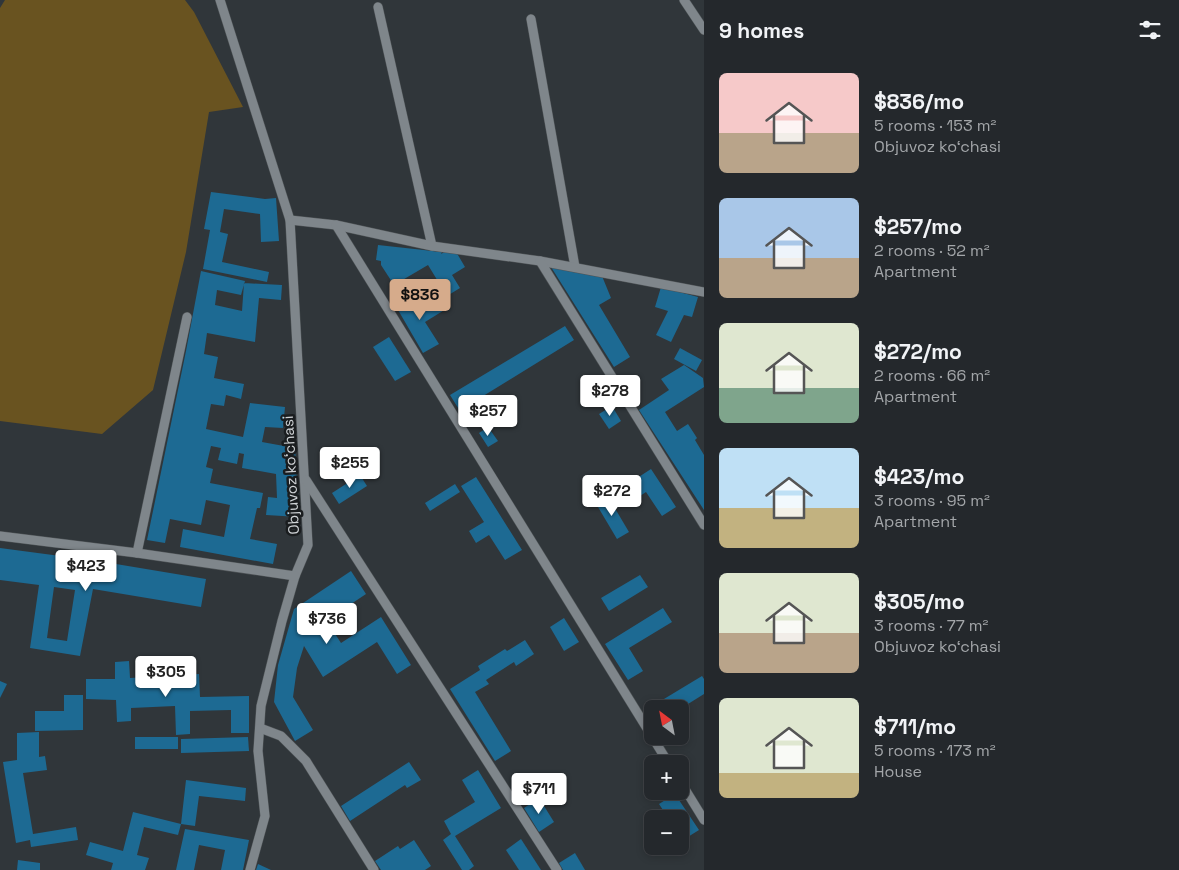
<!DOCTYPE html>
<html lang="en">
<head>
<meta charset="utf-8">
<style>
  body { margin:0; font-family:"Space Grotesk",sans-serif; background:#303438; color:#f1f3f6; height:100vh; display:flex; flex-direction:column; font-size:19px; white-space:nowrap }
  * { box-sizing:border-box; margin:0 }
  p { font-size:16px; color:#a3a6a9 }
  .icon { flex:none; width:28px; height:28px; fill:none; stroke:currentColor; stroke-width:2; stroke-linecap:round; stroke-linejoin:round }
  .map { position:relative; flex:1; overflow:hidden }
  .panel { display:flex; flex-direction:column; background:#24282c; width:475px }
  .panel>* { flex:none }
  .needle { width:32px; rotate:328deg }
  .buttons { position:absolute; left:644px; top:700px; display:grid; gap:10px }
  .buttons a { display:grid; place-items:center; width:45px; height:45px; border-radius:8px; background:#24282c; box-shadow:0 2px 8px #0003,0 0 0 1px #414448; font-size:25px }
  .price { position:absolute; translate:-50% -42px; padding:0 11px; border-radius:5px; background:#fff; color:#222; font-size:16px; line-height:32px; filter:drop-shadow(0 1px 2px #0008) }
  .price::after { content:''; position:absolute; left:50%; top:30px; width:15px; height:11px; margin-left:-8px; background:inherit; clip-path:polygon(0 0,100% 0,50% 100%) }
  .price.on { background:#d6ab8b; color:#111 }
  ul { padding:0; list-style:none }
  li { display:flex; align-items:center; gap:15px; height:125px; padding:0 15px }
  li span { display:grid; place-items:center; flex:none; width:140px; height:100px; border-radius:8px; color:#555 }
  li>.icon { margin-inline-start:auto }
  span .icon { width:60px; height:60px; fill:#fffc; stroke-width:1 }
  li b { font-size:21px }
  h2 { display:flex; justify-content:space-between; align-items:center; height:60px; padding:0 15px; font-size:21px }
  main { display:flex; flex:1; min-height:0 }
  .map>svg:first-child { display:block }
  .green { fill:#695320 }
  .building { fill:#1d6a93; fill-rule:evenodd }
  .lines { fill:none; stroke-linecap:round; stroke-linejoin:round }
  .minor-casing { stroke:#4f5457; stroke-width:10 }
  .minor { stroke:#7f868b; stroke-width:9 }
  .labels { text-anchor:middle; stroke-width:5; stroke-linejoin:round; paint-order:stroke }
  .street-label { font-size:15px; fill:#cfd3d6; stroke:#1a1d1f }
</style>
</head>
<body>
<main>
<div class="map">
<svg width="704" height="870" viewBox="0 0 704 870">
  <rect width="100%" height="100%" fill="#30363a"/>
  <polygon class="green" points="5,0 185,0 194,12 243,107 209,112 186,252 153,390 102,434 0,421 0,8"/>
  <g class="building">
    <polygon points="211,192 265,199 276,198 279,241 261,242 260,214 224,209 220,232 228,234 222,262 269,272 267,282 203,269 210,230 204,229"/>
    <polygon points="378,245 442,252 441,254 446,251 455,250 465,267 452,275 460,288 447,296 428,265 394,285 381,265 381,261 376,260"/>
    <polygon points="551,267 602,276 611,298 599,305 630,357 614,367"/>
    <polygon points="201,271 245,281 241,295 217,290 215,305 242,311 244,283 282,285 281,300 259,298 255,342 207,333 204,354 218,357 214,378 244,384 241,399 226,395 224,406 211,404 206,429 243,437 250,403 285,407 283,428 265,427 262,442 295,448 299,517 266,515 268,497 277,498 276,474 242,468 244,454 239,453 237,464 218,460 221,448 211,446 206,467 213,469 210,483 263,493 260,508 257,508 250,539 277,544 273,564 180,547 183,529 224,537 230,505 206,500 201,525 170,519 165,543 147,540 186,351"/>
    <polygon points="661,287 698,297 692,317 684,315 671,342 656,335 668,311 655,307"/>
    <polygon points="407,295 417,311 439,297 446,309 425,322 439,344 423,353 394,303"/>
    <polygon points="565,326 574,340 475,401 480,410 465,419 450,395"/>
    <polygon points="389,337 411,372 395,381 373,347"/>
    <polygon points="680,348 702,360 696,371 674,359"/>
    <polygon points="684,365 703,378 704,387 665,412 677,431 688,424 697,438 695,440 704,455 704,510 639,410 669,390 661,379"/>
    <polygon points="612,406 621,421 609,429 599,414"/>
    <polygon points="488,427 498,441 488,447 479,433"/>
    <polygon points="651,469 676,507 662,516 646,492 640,496 631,482"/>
    <polygon points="360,475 367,486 339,504 332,493"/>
    <polygon points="476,477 522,550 505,560 489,535 476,543 469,531 484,522 461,486"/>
    <polygon points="455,484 460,492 430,511 425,503"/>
    <polygon points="607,495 629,532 617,539 595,502"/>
    <path d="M 0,548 L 98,561 L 206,579 L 201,607 L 93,589 L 80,656 L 30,648 L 39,585 L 0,580 ZM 54,587 L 75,590 L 67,641 L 47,638 Z"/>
    <polygon points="351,571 366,594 351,604 353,607 340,616 337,612 326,620 341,643 381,617 411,665 397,674 377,642 323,677 304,646 297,668 293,697 313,730 295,741 274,702 278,665 294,609"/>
    <polygon points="640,575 648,587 609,611 601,598"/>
    <polygon points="663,608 672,622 629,648 643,671 628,680 605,644"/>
    <polygon points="564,618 579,642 564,651 550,627"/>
    <polygon points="525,640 534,654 516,666 514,662 486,680 489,684 475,692 511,751 495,761 450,689 480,670 478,666 505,649 507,651"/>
    <polygon points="129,661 130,678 199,674 200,697 249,696 249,733 231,733 231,710 190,711 190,734 176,735 175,706 131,708 131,721 117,722 116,700 86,699 86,679 115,679 115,662"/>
    <polygon points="702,676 704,679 704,694 680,709 663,709 659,702"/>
    <polygon points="0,681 7,684 0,698"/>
    <polygon points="64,695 83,695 83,730 35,731 35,711 64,711"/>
    <polygon points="39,732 39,757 45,756 47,770 23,773 33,834 76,827 78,840 31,847 30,840 16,843 3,762 17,760 17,733"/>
    <rect x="135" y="737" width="43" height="12"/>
    <polygon points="248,737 249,751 181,753 181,739"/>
    <polygon points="409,762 421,780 407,788 405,785 350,821 341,806"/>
    <polygon points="478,770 501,808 455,836 474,866 469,870 462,870 443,840 451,834 444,821 475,802 462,780"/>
    <polygon points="186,780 246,788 245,801 199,796 195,826 181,824 178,835 144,827 137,855 149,858 145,870 111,870 113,863 86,855 90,842 123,851 133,812 181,824"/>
    <polygon points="675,794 699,830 683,840 680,836 680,819 669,819 659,804"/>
    <polygon points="539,798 554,822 539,832 524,808"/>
    <polygon points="185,829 249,840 243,870 221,870 225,850 199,845 194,870 176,870"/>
    <polygon points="521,839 541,870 519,870 506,850"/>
    <polygon points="414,840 431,866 425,870 381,870 375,861 398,846 400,849"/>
    <polygon points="575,853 585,870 563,870 559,863"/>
    <polygon points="18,860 40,863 40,870 17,870"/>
    <polygon points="258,864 271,870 256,870"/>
  </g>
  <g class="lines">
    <defs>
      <g id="minor">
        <polyline points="220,0 290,220 308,545 295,576 282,621 261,706 258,751 265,816 250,870"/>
        <polyline points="684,0 704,30"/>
        <polyline points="378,7 432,246"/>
        <polyline points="531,19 575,267"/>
        <polyline points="290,220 336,225 432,246 540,261 704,292"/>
        <polyline points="336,225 669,764"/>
        <polyline points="540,261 704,525"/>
        <polyline points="306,480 557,870"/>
        <polyline points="0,536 137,553 295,576"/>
        <polyline points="137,553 187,317"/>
        <polyline points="260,728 281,736 306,761 374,870"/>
        <polyline points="680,781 704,820"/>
      </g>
    </defs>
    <use href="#minor" class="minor-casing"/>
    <use href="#minor" class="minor"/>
  </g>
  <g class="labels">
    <g class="street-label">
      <text transform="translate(291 475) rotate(-93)" y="5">Objuvoz koʻchasi</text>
    </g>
  </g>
</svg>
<div class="buttons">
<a><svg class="needle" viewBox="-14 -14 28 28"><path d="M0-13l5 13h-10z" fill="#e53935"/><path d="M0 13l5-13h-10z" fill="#a3a6a9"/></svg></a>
<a>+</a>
<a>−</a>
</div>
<b class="price on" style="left:420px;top:321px">$836</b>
<b class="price" style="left:610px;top:417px">$278</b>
<b class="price" style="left:488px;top:437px">$257</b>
<b class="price" style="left:350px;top:489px">$255</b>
<b class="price" style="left:612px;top:517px">$272</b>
<b class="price" style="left:86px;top:592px">$423</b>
<b class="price" style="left:327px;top:645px">$736</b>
<b class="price" style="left:166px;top:698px">$305</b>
<b class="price" style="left:539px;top:815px">$711</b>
</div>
<section class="panel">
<h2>9 homes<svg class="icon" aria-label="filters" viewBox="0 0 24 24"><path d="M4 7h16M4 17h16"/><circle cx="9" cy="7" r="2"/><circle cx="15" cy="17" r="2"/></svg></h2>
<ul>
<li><span style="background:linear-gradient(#f6c9c9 60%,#b9a48a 0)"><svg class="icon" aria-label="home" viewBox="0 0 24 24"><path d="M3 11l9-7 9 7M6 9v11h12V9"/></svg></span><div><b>$836/mo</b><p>5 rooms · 153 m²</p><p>Objuvoz koʻchasi</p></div></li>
<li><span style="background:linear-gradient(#a9c7e8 60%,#b9a48a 0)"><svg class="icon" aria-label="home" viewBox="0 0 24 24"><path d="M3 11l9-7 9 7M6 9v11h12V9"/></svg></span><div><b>$257/mo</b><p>2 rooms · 52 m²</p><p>Apartment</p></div></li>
<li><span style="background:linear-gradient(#dfe7d0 65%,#7fa58c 0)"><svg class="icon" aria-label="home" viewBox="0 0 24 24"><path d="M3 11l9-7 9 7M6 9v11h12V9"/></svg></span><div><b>$272/mo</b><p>2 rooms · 66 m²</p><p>Apartment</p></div></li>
<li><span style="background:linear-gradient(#bfe0f5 60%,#c2b280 0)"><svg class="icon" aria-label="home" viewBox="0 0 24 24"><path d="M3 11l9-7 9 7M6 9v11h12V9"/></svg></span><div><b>$423/mo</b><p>3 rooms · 95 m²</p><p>Apartment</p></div></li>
<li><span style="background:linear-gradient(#dfe7d0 60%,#b9a48a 0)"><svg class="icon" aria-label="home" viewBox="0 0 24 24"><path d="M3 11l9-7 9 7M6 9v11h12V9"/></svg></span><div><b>$305/mo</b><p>3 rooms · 77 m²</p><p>Objuvoz koʻchasi</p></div></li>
<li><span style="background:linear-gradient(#dfe7d0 75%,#c2b280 0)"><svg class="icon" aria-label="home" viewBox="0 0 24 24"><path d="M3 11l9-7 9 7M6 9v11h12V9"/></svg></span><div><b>$711/mo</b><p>5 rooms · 173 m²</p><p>House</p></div></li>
</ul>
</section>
</main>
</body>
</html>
